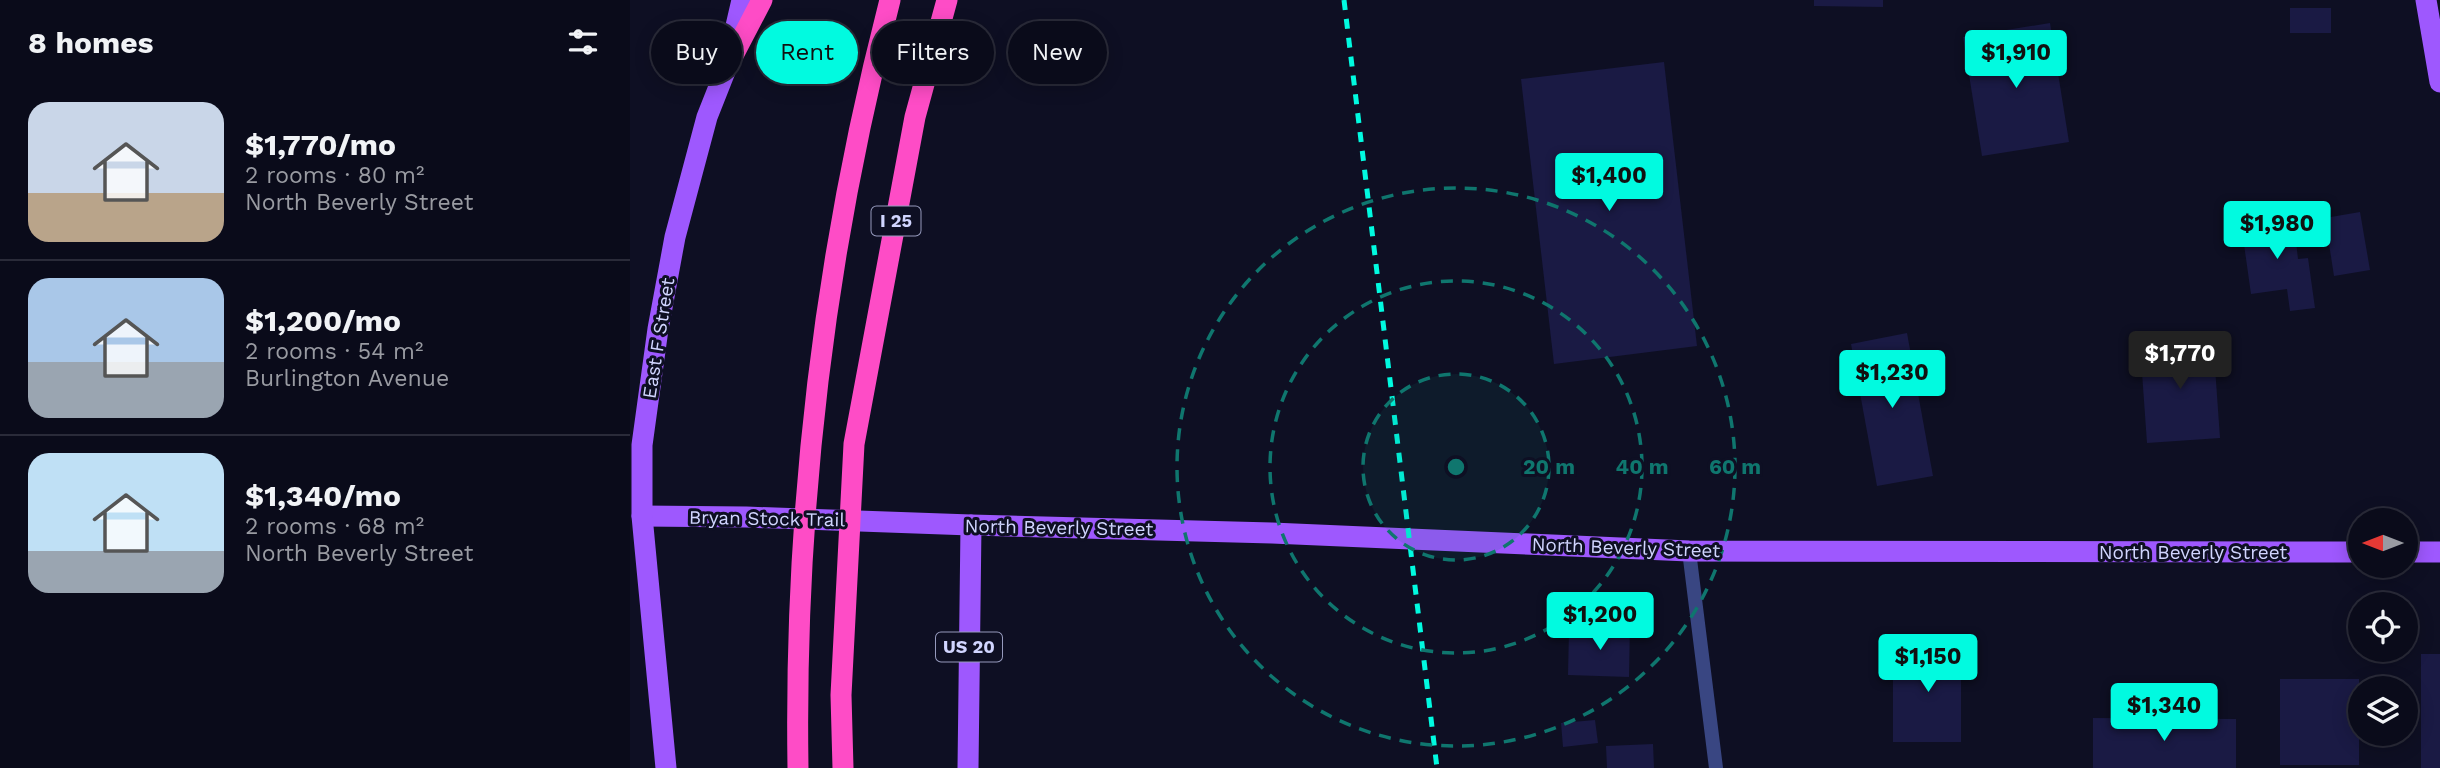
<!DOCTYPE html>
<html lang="en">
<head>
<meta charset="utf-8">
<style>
  body { margin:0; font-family:"Work Sans",sans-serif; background:#181927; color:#f1f3f6; height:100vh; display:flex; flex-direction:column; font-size:26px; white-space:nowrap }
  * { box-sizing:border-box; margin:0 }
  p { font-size:23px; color:#999ba2 }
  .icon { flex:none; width:38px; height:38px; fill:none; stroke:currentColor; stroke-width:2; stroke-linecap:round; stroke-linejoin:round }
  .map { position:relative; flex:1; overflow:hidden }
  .drawer { display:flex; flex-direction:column; background:#0a0b1a; width:630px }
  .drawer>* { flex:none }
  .top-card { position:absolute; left:21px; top:21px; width:665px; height:63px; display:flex; gap:14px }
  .needle { width:46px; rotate:270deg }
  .buttons { position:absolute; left:1718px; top:508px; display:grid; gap:14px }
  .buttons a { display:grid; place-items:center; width:70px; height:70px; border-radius:50%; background:#0a0b1a; box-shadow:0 4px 18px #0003,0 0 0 2px #2a2b39; font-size:35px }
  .price { position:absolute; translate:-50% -60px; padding:0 16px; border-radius:7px; background:#01fae0; color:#111; font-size:23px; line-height:46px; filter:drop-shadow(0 2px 4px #0008) }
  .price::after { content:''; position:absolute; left:50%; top:42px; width:21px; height:16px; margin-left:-10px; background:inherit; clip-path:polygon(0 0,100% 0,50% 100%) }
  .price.current { background:#222; color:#fff }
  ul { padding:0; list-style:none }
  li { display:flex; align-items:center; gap:21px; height:175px; padding:0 28px }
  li+li { border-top:2px solid #2a2b39 }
  li span { display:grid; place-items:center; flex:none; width:196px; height:140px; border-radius:21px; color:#555 }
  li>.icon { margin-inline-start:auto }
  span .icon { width:84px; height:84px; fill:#fffc; stroke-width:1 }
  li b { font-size:30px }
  h2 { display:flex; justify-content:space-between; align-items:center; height:84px; padding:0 28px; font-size:30px }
  .chip { padding:0 24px; border-radius:32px; background:#0a0b1a; box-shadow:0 4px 18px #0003,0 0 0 2px #2a2b39; font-size:24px; line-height:63px }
  .chip.current { background:#01fae0; color:#111 }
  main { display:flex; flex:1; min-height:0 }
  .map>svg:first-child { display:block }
  .building { fill:#1a1a44 }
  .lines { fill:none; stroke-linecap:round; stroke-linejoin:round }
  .street { stroke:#394682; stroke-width:14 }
  .primary { stroke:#9e58fe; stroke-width:21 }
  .highway { stroke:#fe4cc6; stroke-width:21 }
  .rail { stroke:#01fae0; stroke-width:5; stroke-dasharray:10 9; stroke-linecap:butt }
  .ring { fill:none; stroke:#0f766e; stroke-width:3.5; stroke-dasharray:12 9 }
  .labels { text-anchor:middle; stroke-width:6; stroke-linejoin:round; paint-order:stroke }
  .shield { fill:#0e0f23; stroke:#969abd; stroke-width:2 }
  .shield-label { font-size:18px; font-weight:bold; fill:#d1d5ff }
  .street-label { font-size:19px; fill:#d1d5ff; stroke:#0e0f23 }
  .centre { fill:#0f766e; stroke:#0e0f23; stroke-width:3.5 }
  .ring-label { font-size:21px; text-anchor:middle; font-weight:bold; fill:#0f766e; stroke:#0e0f23; stroke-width:6; stroke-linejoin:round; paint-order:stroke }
</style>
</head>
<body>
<main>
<section class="drawer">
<h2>8 homes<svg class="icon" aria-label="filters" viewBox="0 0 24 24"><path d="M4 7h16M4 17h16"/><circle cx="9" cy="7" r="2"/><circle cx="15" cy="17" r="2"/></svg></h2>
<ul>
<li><span style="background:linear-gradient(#c9d6e8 65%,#b9a48a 0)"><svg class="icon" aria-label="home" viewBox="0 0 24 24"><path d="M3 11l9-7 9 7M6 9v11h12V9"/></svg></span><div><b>$1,770/mo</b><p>2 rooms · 80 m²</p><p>North Beverly Street</p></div></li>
<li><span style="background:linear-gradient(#a9c7e8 60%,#9aa5b1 0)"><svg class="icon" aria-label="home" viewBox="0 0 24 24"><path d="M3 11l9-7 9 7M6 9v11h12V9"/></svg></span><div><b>$1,200/mo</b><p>2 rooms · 54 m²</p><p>Burlington Avenue</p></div></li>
<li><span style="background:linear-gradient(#bfe0f5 70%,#9aa5b1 0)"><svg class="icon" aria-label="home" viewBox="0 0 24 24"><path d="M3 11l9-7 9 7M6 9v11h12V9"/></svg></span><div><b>$1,340/mo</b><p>2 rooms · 68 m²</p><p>North Beverly Street</p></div></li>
</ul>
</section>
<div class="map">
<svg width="1810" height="768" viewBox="0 0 1810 768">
  <rect width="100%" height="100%" fill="#0e0f23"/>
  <g class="building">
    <polygon points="1184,0 1253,0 1253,7 1184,6"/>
    <rect x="1660" y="8" width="41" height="25"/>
    <polygon points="1420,23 1439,142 1352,156 1333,37"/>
    <polygon points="1034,62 1067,346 924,364 891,79"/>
    <polygon points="1730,212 1740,270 1704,276 1695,218"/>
    <polygon points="1663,216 1668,259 1678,258 1685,308 1660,311 1657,289 1621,294 1611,223"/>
    <polygon points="1277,333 1303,476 1247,486 1221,344"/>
    <polygon points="1583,339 1590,438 1517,443 1510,344"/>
    <polygon points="988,623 1000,623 999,677 938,675 939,630 988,631"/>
    <polygon points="1310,640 1331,640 1331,742 1263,742 1263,649 1310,649"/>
    <rect x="1791" y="654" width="19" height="114"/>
    <rect x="1650" y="679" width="79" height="86"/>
    <polygon points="1463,718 1606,719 1606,768 1463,768"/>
    <polygon points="965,720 968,743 933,747 931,723"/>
    <polygon points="1023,744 1024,768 977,768 976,746"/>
  </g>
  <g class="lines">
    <polyline class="street" points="1059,551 1086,768"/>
    <g class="primary">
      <polyline points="1796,0 1810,82"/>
      <polyline points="12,516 116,517 341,525 642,533 1059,551 1731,552"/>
      <polyline points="1776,552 1810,552"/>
      <polyline points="36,768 12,516 12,445 28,329 45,237 77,117 96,69 112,0"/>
      <polyline points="338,768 341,525"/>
    </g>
    <g class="highway">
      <polyline points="96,69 132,0"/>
      <path d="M 168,768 C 164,509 195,251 260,0"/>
      <polyline points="213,768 211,695 224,444 285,117 317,0"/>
    </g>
    <polyline class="rail" points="714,0 807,768"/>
  </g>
  <circle cx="826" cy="467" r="93" fill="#0f766e" fill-opacity=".12"/>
  <g class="ring">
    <circle cx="826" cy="467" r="93"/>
    <circle cx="826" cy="467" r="186"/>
    <circle cx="826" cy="467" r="279"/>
  </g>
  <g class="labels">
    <g class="shield">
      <rect x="241.5" y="206.5" width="49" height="29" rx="5"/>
      <rect x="306" y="632.5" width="66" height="29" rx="5"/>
    </g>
    <g class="shield-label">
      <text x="266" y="227">I 25</text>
      <text x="339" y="653">US 20</text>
    </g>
    <g class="street-label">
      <text transform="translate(28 338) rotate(-81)" y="7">East F Street</text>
      <text transform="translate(137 518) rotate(1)" y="7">Bryan Stock Trail</text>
      <text transform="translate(429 527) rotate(1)" y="7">North Beverly Street</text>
      <text transform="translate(996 547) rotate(2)" y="7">North Beverly Street</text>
      <text x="1563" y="559">North Beverly Street</text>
    </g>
  </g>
  <circle cx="826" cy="467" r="10" class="centre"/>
  <g class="ring-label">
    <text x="919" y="474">20 m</text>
    <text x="1012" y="474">40 m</text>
    <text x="1105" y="474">60 m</text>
  </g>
</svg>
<div class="buttons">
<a><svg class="needle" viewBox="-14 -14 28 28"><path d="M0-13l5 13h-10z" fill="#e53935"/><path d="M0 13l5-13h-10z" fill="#999ba2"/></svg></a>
<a><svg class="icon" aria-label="locate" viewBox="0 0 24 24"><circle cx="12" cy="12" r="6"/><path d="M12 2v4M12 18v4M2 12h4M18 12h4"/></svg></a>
<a><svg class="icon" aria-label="layers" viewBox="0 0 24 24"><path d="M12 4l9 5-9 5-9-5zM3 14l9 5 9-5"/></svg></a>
</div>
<b class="price" style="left:1386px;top:90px">$1,910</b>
<b class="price" style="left:979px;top:213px">$1,400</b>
<b class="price" style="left:1647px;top:261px">$1,980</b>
<b class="price current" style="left:1550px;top:391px">$1,770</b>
<b class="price" style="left:1262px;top:410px">$1,230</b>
<b class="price" style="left:970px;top:652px">$1,200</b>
<b class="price" style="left:1298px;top:694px">$1,150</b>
<b class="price" style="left:1534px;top:743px">$1,340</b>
<div class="top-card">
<a class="chip">Buy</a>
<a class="chip current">Rent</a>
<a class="chip">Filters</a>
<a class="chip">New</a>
</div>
</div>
</main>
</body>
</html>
